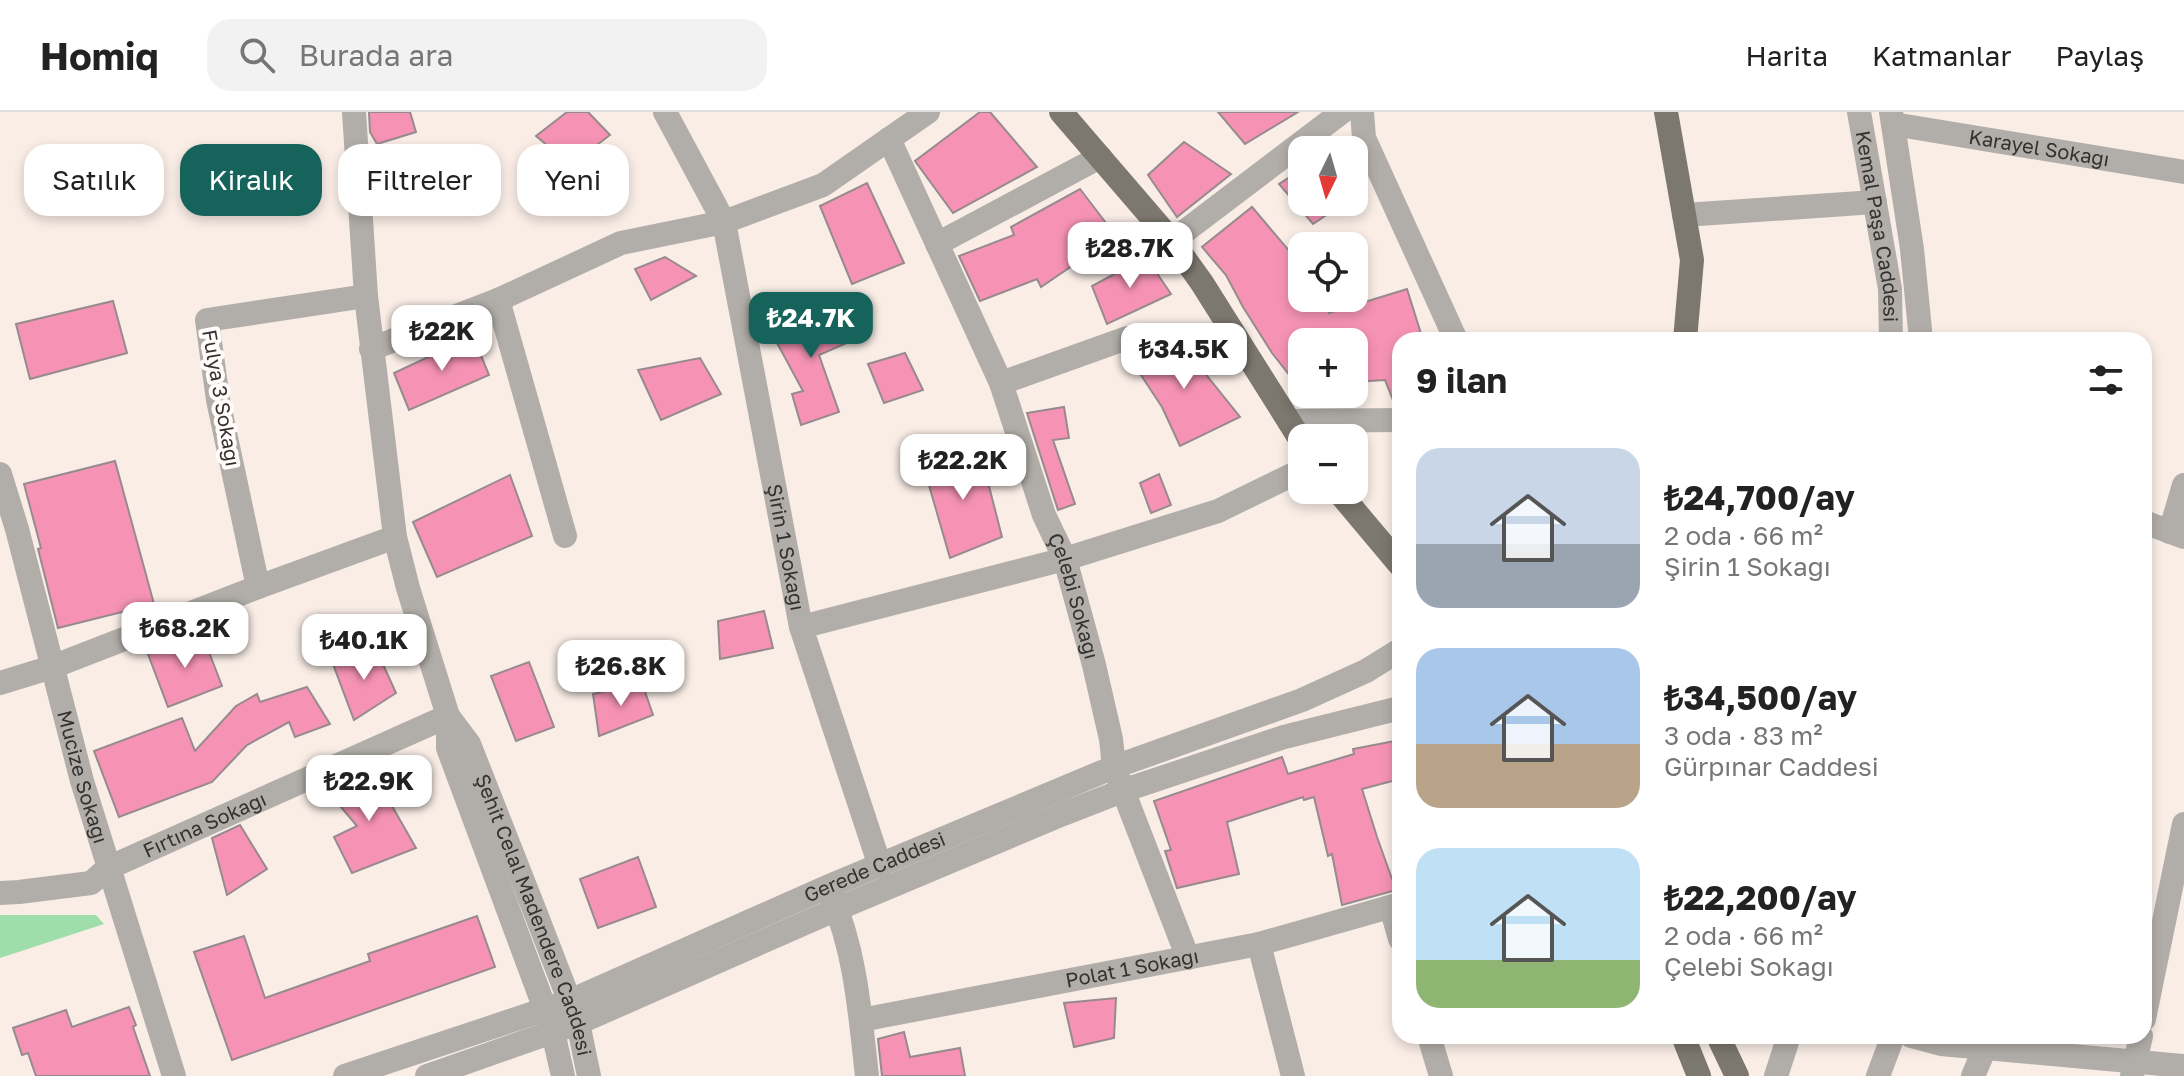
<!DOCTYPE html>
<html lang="tr">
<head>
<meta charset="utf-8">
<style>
  body { margin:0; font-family:"Golos Text",sans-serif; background:#f2f2f2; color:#222; height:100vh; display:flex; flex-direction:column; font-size:30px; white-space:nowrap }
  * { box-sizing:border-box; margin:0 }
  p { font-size:26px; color:#767676 }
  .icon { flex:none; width:44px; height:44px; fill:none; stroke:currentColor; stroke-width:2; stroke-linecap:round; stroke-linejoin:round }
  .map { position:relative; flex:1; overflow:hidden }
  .details { position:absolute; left:1392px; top:220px; width:760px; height:712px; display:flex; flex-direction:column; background:#fff; border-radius:24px; box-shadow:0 4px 12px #0003 }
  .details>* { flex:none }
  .hud { position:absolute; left:24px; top:32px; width:760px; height:72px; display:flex; gap:16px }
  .needle { width:52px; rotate:185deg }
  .buttons { position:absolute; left:1288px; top:24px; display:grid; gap:16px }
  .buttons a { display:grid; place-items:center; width:80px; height:80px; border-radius:16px; background:#fff; box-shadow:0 4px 12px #0003; font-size:40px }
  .price { position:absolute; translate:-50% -68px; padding:0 18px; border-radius:16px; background:#fff; color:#222; font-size:26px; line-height:52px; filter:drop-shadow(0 2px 4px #0008) }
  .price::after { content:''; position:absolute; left:50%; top:48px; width:24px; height:18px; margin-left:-12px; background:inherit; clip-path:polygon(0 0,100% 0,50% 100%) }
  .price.current { background:#16635b; color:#fff }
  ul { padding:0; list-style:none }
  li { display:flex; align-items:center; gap:24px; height:200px; padding:0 24px }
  li span { display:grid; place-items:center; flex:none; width:224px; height:160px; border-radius:24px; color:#555 }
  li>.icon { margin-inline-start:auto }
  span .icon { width:96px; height:96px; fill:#fffc; stroke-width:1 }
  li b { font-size:34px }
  h2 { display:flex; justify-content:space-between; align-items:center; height:96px; padding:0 24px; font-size:34px }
  .chip { padding:0 28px; border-radius:24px; background:#fff; box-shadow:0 4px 12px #0003; font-size:28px; line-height:72px }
  .chip.current { background:#16635b; color:#fff }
  header { display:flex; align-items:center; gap:48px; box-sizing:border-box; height:112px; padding:0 40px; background:#fff; border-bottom:2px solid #e0e0e0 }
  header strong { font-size:38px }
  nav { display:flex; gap:44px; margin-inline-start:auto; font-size:28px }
  .search { width:560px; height:72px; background:#f2f2f2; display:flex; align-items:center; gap:20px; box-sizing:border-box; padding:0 28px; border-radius:24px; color:#767676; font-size:30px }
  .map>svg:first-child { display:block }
  .green { fill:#9fdeaa }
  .building { fill:#f693b4; stroke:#978a8e; stroke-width:2 }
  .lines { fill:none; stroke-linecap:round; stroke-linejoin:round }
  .minor { stroke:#b1aea9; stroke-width:24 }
  .major { stroke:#7c786f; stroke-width:24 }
  .labels { text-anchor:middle; stroke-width:8; stroke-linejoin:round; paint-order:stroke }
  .street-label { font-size:20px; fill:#35312e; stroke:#fffcfb }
</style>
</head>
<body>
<header>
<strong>Homiq</strong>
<div class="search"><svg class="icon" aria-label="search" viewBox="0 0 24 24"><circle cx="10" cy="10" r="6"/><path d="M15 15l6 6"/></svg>Burada ara</div>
<nav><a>Harita</a><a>Katmanlar</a><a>Paylaş</a></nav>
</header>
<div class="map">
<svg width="2184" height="964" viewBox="0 0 2184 964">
  <rect width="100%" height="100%" fill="#f9ede6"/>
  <polygon class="green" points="0,803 96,803 104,812 0,846"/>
  <g class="building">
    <polygon points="369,0 410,0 416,20 377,32 370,20"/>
    <polygon points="567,0 588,0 610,23 571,53 536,24"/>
    <polygon points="980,0 990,0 1037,55 953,101 915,49"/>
    <polygon points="1218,0 1298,0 1245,32"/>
    <polygon points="1184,30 1231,62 1177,105 1148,63"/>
    <polygon points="1302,57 1302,90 1346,90 1313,112 1279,72"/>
    <polygon points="867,71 904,151 852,172 820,94"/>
    <polygon points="1080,77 1116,124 1041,175 1037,167 980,189 959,144 1014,123 1011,115"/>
    <polygon points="1252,95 1302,154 1302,186 1323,186 1329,201 1407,177 1423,228 1400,228 1400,293 1395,293 1385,268 1354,270 1354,230 1302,230 1302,279 1272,241 1243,195 1226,163 1202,135"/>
    <polygon points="665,145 696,164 651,188 635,157"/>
    <polygon points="1146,145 1171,182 1107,212 1092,174"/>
    <polygon points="113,189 127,241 30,267 16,212"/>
    <polygon points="835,196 849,230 819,243 839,300 801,313 792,282 803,279 769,216"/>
    <polygon points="1182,223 1208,265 1240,305 1180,334 1162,295 1131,248"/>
    <polygon points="473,224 489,263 409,298 394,261"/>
    <polygon points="905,241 923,278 884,291 868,252"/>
    <polygon points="700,246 721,282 661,308 638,258"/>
    <polygon points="1064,295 1069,326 1053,328 1075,392 1058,398 1027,301"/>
    <polygon points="980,339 1002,425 950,446 922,349"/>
    <polygon points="115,349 154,492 58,516 38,437 41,436 24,372"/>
    <polygon points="1159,362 1171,393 1151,401 1140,371"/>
    <polygon points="510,363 532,424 437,465 413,410"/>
    <polygon points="764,499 773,536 720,547 718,509"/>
    <polygon points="202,522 222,574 168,595 148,542"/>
    <polygon points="376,537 396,581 354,608 333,552"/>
    <polygon points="529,550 554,615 516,629 491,564"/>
    <polygon points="642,571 653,603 599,624 593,582"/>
    <polygon points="307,575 330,612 295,625 289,610 247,633 212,670 119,705 94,639 182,606 195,639 236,594 257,582 260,590"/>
    <polygon points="1400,628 1400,667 1362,677 1377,725 1396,778 1342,793 1332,742 1328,744 1314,685 1304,688 1303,685 1227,710 1239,762 1177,776 1165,739 1171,738 1154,689 1282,645 1288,662 1354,642 1353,637"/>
    <polygon points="358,660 365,671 376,665 387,679 384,680 416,736 352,761 334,725 357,714 325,676"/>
    <polygon points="240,713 267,757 227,783 212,726"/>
    <polygon points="638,745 656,795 598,816 580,767"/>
    <polygon points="477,804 495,855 232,948 194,840 244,824 265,886 370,849 368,842"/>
    <polygon points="1116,886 1114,926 1074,935 1064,891"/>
    <polygon points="129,895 136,913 133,915 150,964 36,964 28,941 22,943 13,916 66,898 72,915"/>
    <polygon points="904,920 910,945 960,936 965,964 882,964 878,927"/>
  </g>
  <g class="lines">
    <g class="minor">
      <polyline points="354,0 366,184 395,425 408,476 448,604 448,636 545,897 553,920 563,964"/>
      <path id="s1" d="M 665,0 L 724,110 L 801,515 L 880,754"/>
      <polyline points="1362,0 1364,26 1456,228"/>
      <path id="s2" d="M 1859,0 L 1890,177 L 1891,228"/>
      <polyline points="1891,0 1912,137 1921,228"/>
      <path id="s3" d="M 1893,12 L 2184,60"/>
      <path id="s4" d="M 889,27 L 1001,271 L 1044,403 L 1065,447 L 1094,553 L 1111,627 L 1114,655 L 1188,846"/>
      <polyline points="1684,103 1875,90"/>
      <polyline points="1172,129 1342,0"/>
      <polyline points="937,132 1100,45"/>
      <polyline points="498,188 565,424"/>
      <polyline points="371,237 498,188 621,131 724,110 823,73 928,0"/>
      <polyline points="1001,271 1127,226"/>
      <polyline points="1289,309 1400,308"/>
      <path id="s5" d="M 0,362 L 17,417 L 82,669 L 174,964"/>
      <polyline points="2144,410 2184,425"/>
      <polyline points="2170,420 2184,373"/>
      <polyline points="258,475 218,288 207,208 366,184"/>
      <polyline points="801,515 1065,447 1218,399 1302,358"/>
      <polyline points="0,571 52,555 258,475 395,425"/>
      <path id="s6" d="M 448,604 L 469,632 L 536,802 L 578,911 L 589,964"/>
      <path id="s7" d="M 0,781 L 19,780 L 91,771 L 108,756 L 448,604"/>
      <path d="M 831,783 C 856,840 860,903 867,964"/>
      <polyline points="1391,795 1400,827"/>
      <polyline points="1259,832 1293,964"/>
      <polyline points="2144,907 2184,712"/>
      <path id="s8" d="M 861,908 L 1259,832 L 1400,792"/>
      <polyline points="1429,924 1441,964"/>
      <polyline points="1911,924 1941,932 2184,954"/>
      <path id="s9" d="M 345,964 L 570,889 L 827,775 L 1114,655 L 1302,588 L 1366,559 L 1400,538"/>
      <polyline points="427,964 578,911 837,797 1063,702 1122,679 1284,625 1400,596"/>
      <polyline points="1776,964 1789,924"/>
      <polyline points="1878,964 1893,924"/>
      <polyline points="1973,964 1985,936 1986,924"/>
      <polyline points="2132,964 2141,924"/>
    </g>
    <g class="major">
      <polyline points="1061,0 1172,129 1202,171 1302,330"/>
      <polyline points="1666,0 1692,148 1685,228"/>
      <polyline points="1337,378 1400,453"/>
      <polyline points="1683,924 1699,964"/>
      <polyline points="1718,924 1737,964"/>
    </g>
  </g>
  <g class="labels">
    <g class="street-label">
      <text dy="7" stroke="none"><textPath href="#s3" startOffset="148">Karayel Sokağı</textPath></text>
      <text dy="7" stroke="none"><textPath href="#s2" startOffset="116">Kemal Paşa Caddesi</textPath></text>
      <text transform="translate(221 286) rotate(80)" y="7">Fulya 3 Sokağı</text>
      <text dy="7" stroke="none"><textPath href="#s1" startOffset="456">Şirin 1 Sokağı</textPath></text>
      <text dy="7" stroke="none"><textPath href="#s4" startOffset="494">Çelebi Sokağı</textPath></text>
      <text dy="7" stroke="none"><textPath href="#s5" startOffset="314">Mucize Sokağı</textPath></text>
      <text dy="7" stroke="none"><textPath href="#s7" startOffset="220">Fırtına Sokağı</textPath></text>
      <text dy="7" stroke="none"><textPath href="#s9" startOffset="570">Gerede Caddesi</textPath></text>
      <text dy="7" stroke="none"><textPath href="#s6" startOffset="218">Şehit Celal Madendere Caddesi</textPath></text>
      <text dy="7" stroke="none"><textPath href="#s8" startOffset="276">Polat 1 Sokağı</textPath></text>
    </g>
  </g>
</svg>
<div class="buttons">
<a><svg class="needle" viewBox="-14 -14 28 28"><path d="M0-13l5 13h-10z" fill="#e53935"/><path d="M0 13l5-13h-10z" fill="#767676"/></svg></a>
<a><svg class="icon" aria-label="locate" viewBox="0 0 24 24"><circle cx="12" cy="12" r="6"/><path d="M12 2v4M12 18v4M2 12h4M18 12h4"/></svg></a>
<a>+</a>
<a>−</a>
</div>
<b class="price" style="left:1130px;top:178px">₺28.7K</b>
<b class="price current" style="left:811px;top:248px">₺24.7K</b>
<b class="price" style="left:442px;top:261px">₺22K</b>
<b class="price" style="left:1184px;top:279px">₺34.5K</b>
<b class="price" style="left:963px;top:390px">₺22.2K</b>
<b class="price" style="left:185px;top:558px">₺68.2K</b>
<b class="price" style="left:364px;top:570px">₺40.1K</b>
<b class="price" style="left:621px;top:596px">₺26.8K</b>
<b class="price" style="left:369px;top:711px">₺22.9K</b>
<div class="hud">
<a class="chip">Satılık</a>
<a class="chip current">Kiralık</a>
<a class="chip">Filtreler</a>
<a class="chip">Yeni</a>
</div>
<section class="details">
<h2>9 ilan<svg class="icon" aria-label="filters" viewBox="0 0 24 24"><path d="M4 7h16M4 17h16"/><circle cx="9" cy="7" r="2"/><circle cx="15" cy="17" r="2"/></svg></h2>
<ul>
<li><span style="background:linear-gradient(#c9d6e8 60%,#9aa5b1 0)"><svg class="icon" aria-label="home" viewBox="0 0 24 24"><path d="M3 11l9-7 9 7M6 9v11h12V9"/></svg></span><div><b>₺24,700/ay</b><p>2 oda · 66 m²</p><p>Şirin 1 Sokağı</p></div></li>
<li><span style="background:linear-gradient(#a9c7e8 60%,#b9a48a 0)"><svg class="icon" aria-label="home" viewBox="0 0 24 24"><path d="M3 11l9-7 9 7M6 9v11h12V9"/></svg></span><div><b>₺34,500/ay</b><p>3 oda · 83 m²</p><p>Gürpınar Caddesi</p></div></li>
<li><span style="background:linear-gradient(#bfe0f5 70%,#8fb573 0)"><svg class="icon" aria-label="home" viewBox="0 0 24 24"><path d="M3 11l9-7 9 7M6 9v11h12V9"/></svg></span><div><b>₺22,200/ay</b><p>2 oda · 66 m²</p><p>Çelebi Sokağı</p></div></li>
</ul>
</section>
</div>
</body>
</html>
